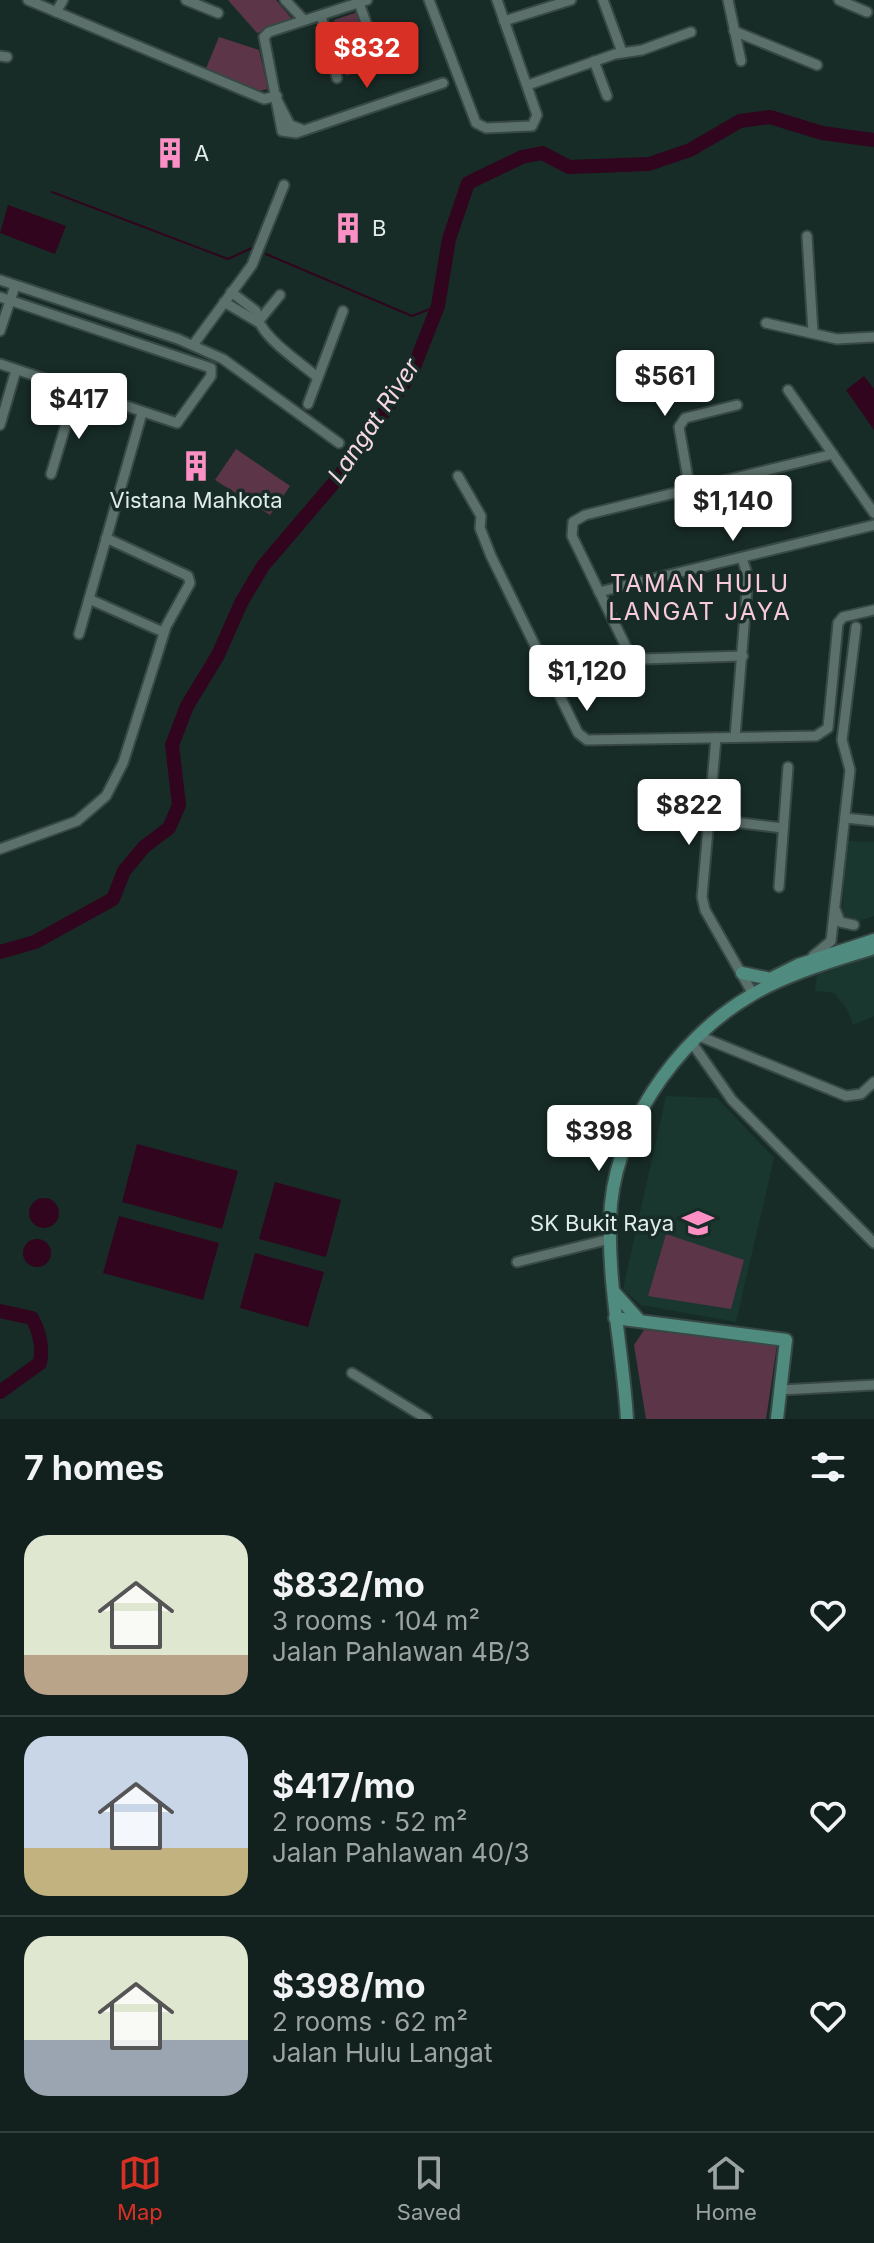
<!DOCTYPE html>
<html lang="en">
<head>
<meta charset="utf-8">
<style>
  body { margin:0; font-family:Inter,sans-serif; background:#1f2e2a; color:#f1f3f6; height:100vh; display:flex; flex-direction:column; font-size:30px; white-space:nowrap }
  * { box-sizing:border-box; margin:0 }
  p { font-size:26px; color:#9ca3a4 }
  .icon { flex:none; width:44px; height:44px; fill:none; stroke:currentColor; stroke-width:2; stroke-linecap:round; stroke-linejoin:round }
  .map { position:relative; height:1419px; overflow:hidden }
  .panel { display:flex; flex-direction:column; background:#12211d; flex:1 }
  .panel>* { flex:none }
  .price { position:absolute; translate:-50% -68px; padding:0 18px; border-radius:8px; background:#fff; color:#222; font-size:26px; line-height:52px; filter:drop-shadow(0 2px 4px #0008) }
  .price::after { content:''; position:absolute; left:50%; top:48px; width:24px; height:18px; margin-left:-12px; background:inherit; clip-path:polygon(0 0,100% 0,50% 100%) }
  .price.current { background:#d93025; color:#fff }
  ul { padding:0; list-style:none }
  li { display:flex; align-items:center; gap:24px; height:200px; padding:0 24px }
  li+li { border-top:2px solid #313e3b }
  li span { display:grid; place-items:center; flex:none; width:224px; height:160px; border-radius:24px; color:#555 }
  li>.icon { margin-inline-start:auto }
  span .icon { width:96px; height:96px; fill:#fffc; stroke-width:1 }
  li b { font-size:34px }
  h2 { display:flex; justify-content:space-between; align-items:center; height:96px; padding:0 24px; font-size:34px }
  .dock { display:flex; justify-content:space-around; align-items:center; height:112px; border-top:2px solid #313e3b; background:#12211d; font-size:22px; color:#9ca3a4 }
  .dock a { display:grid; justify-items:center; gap:4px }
  .dock .current { color:#d93025 }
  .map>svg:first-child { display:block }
  .built { fill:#19362f }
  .green { fill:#5d3548 }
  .water { fill:#30051d }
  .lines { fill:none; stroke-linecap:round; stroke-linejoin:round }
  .stream { stroke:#30051d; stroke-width:2 }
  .river { stroke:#30051d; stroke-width:14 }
  .street-casing { stroke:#384844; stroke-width:13 }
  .secondary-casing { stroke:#384844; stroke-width:16 }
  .street { stroke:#5b706b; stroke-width:9 }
  .secondary { stroke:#508b7f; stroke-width:12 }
  .labels { text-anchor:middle; stroke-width:7; stroke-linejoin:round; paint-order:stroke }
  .poi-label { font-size:22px; fill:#e0ece9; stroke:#182c27; text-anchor:start }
  .water-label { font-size:24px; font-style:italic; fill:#f8d6e4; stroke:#182c27 }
  .neighbourhood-label { font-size:24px; letter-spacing:2px; fill:#f9c9dd; stroke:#182c27 }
</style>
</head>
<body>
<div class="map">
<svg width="874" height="1419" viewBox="0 0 874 1419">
  <rect width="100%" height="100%" fill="#182c27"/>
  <g class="built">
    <polygon points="846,841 874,842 874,916 842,927"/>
    <polygon points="874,956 874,1016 853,1025 847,1009 834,993 815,991 817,975"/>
    <polygon points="666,1096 717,1098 774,1158 736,1322 641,1305 623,1289"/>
  </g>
  <g class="green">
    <polygon points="228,0 276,0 293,20 257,33"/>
    <polygon points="358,12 372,50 355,58 360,71 346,76 334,20"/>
    <polygon points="219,37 259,50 268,89 258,91 205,71"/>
    <polygon points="236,449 290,486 270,515 215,480"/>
    <polygon points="666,1234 744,1260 731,1309 648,1296"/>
    <polygon points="644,1330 777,1345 766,1419 646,1419 634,1345"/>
  </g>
  <g class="water">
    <polygon points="8,205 66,226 55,254 0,233"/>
    <polygon points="864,376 874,389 874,430 846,390"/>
    <polygon points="137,1144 238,1171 222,1229 122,1202"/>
    <polygon points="275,1182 341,1200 326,1257 259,1239"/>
    <circle cx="44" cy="1213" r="15"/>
    <polygon points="119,1216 219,1243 203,1300 103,1273"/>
    <circle cx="37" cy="1253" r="14"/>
    <polygon points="255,1253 324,1272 308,1327 240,1308"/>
  </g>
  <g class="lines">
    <g class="stream">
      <polyline points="52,192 228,259 252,248"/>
      <polyline points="266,254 412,316 438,306"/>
    </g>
    <g class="river">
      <polyline points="0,952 35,942 113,899 124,871 144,847 169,828 179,805 172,745 187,706 218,655 241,603 263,566 338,478 412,372 438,306 449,239 468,183 522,157 542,153 569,167 649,164 690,150 740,121 770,117 822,133 874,140"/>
      <path d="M 0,1311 L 32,1318 C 40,1332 43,1346 40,1363 L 0,1392"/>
    </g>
    <defs>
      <g id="street">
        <polyline points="28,0 264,99 277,96"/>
        <polyline points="186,0 218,13"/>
        <polyline points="285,0 304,20"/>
        <polyline points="367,0 269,32 264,37 282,131 296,133 443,83"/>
        <polyline points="429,0 476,123 486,128 532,126 537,115 497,0"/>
        <polyline points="603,0 622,52"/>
        <polyline points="728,0 741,61"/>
        <polyline points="839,0 867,12"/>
        <polyline points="359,3 379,59"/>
        <polyline points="56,12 63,0"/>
        <polyline points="321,15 337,78"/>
        <polyline points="504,21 571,0"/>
        <polyline points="734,31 817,65"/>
        <polyline points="0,56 7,57"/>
        <polyline points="594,61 607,96"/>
        <polyline points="528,85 615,54 642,50 691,32"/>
        <polyline points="277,100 290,125 301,129"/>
        <polyline points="807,236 813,332"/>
        <polyline points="0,280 178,339 223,359 339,443"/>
        <path d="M 231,292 L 256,311 C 258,336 299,361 317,377"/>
        <polyline points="0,297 211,368 211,376 177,423 0,364"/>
        <polyline points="224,302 256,321"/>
        <polyline points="258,322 280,295"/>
        <polyline points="766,323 837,339 874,337"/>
        <polyline points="0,331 15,286"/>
        <polyline points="193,345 252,265 284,185"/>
        <polyline points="788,390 874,513"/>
        <polyline points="308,404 343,311"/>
        <polyline points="0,425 16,370"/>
        <polyline points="51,474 76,391"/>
        <polyline points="458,476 481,516 480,528 491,556 578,733 587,740 816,736 828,728 838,623 843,617 874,610"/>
        <polyline points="690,490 679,427 685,418 737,405"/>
        <polyline points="599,592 874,525"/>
        <polyline points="89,599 163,632 190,583 188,576 106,538"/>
        <polyline points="79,634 142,413"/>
        <polyline points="743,656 643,659 629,653 572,536 573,522 585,515 833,454"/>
        <polyline points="735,737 748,577 742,558"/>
        <polyline points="716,738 702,897 705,910 753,994"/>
        <polyline points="845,818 874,821"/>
        <polyline points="708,819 783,828"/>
        <polyline points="0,849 77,821 106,796 123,763 165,630"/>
        <polyline points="779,887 788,767"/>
        <polyline points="836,911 840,922 854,925"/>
        <polyline points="813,956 831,941 850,770 842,740 856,627"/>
        <polyline points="699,1036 846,1096 861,1094 874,1082"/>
        <polyline points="692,1043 732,1100 874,1243"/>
        <polyline points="517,1262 610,1239"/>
        <polyline points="352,1373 427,1419"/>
        <polyline points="781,1390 874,1385"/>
      </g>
      <g id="secondary">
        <polyline points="742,973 771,979"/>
        <polyline points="774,977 798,965 874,940"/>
        <polyline points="614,1292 640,1321"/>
        <polyline points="615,1318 786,1340 777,1419"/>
        <path d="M 627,1419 C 623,1352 608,1287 610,1220 C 612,1132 675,1040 750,996 C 786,974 833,961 874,948"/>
      </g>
    </defs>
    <use href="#street" class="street-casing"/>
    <use href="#secondary" class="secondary-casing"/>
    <use href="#street" class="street"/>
    <use href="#secondary" class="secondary"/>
  </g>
  <defs>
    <symbol id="building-bare" viewBox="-9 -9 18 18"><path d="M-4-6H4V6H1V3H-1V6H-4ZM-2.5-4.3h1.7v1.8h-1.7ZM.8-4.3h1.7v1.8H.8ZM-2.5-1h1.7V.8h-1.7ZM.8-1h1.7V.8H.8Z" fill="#fc8fc3" stroke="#182c27" stroke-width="2.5" paint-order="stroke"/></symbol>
    <symbol id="school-bare" viewBox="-9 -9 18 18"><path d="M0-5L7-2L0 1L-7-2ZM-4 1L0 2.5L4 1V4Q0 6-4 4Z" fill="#fc8fc3" stroke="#182c27" stroke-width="2.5" paint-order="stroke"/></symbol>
  </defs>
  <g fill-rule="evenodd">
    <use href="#building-bare" x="148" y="131" width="44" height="44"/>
    <use href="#building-bare" x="326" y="206" width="44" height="44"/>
    <use href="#building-bare" x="174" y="444" width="44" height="44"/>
    <use href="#school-bare" x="676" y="1201" width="44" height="44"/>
  </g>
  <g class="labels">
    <g class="poi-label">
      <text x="194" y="161">A</text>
      <text x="372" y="236">B</text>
      <text x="196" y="508" text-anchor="middle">Vistana Mahkota</text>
      <text x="674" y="1231" text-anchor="end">SK Bukit Raya</text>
    </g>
    <g class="water-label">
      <text transform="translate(374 421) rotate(-56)" y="8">Langat River</text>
    </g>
    <g class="neighbourhood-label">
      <text x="700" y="592">TAMAN HULU<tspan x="700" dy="28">LANGAT JAYA</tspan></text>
    </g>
  </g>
</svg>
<b class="price current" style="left:367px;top:90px">$832</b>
<b class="price" style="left:665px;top:418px">$561</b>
<b class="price" style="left:79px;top:441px">$417</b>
<b class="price" style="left:733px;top:543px">$1,140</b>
<b class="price" style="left:587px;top:713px">$1,120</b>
<b class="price" style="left:689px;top:847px">$822</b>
<b class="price" style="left:599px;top:1173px">$398</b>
</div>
<section class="panel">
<h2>7 homes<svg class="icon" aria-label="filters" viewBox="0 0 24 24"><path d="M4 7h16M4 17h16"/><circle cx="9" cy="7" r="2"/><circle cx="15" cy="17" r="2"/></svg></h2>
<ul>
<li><span style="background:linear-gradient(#dfe7d0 75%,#b9a48a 0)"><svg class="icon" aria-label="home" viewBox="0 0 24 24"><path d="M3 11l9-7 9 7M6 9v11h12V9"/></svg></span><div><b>$832/mo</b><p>3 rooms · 104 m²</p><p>Jalan Pahlawan 4B/3</p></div><svg class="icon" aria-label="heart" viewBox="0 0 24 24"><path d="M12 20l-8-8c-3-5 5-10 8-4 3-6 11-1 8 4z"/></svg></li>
<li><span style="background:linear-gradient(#c9d6e8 70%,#c2b280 0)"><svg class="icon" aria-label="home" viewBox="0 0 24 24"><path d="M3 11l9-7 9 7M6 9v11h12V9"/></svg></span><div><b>$417/mo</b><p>2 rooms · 52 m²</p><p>Jalan Pahlawan 40/3</p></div><svg class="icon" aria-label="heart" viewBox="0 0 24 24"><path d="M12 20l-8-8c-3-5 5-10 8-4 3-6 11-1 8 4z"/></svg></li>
<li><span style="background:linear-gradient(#dfe7d0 65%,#9aa5b1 0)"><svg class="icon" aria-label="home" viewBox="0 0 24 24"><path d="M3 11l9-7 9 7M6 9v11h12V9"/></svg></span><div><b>$398/mo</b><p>2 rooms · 62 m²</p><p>Jalan Hulu Langat</p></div><svg class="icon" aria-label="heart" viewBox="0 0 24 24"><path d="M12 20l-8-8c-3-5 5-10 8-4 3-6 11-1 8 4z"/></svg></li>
</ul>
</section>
<nav class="dock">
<a class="current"><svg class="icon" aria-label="map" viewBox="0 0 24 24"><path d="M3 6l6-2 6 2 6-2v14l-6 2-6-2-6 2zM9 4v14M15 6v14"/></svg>Map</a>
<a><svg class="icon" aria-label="saved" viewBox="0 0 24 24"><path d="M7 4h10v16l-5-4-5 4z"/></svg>Saved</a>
<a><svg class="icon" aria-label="home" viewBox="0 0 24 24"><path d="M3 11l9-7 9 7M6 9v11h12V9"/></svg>Home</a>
</nav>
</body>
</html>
